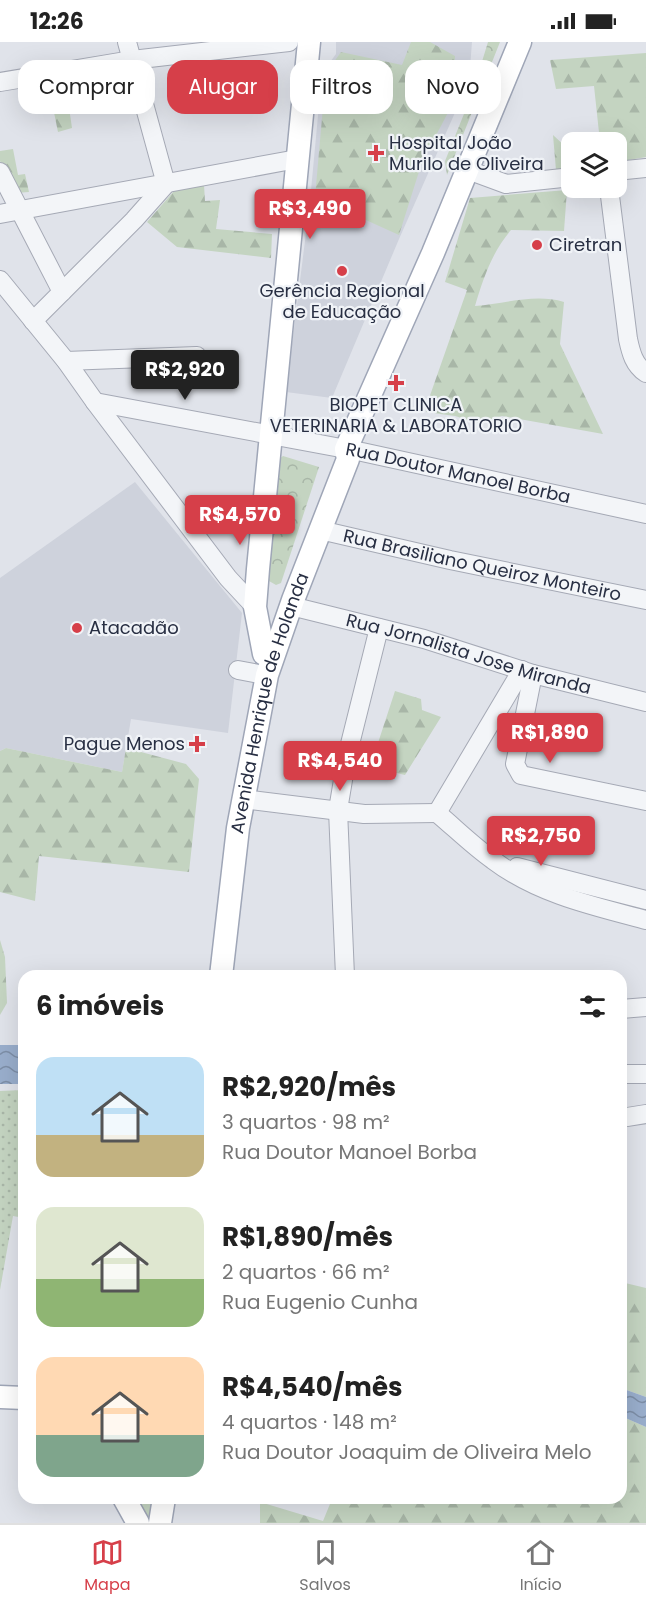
<!DOCTYPE html>
<html lang="pt">
<head>
<meta charset="utf-8">
<style>
  body { margin:0; font-family:Poppins,sans-serif; background:#f2f2f2; color:#222; height:100vh; display:flex; flex-direction:column; font-size:22px; white-space:nowrap }
  * { box-sizing:border-box; margin:0 }
  p { font-size:20px; color:#767676 }
  .icon { flex:none; width:33px; height:33px; fill:none; stroke:currentColor; stroke-width:2; stroke-linecap:round; stroke-linejoin:round }
  .map { position:relative; flex:1; overflow:hidden }
  .details { position:absolute; left:18px; top:928px; width:609px; height:534px; display:flex; flex-direction:column; background:#fff; border-radius:18px; box-shadow:0 6px 24px #0002 }
  .details>* { flex:none }
  .guide { position:absolute; left:18px; top:18px; width:610px; height:54px; display:flex; gap:12px }
  .buttons { position:absolute; left:561px; top:90px; display:grid; gap:12px }
  .buttons a { display:grid; place-items:center; width:66px; height:66px; border-radius:12px; background:#fff; box-shadow:0 6px 24px #0002; font-size:30px }
  .price { position:absolute; translate:-50% -51px; padding:0 14px; border-radius:6px; background:#d63f49; color:#fff; font-size:20px; line-height:39px; filter:drop-shadow(0 2px 3px #0008) }
  .price::after { content:''; position:absolute; left:50%; top:36px; width:18px; height:14px; margin-left:-9px; background:inherit; clip-path:polygon(0 0,100% 0,50% 100%) }
  .price.on { background:#222; color:#fff }
  ul { padding:0; list-style:none }
  li { display:flex; align-items:center; gap:18px; height:150px; padding:0 18px }
  li span { display:grid; place-items:center; flex:none; width:168px; height:120px; border-radius:18px; color:#555 }
  li>.icon { margin-inline-start:auto }
  span .icon { width:72px; height:72px; fill:#fffc; stroke-width:1 }
  li b { font-size:26px }
  h2 { display:flex; justify-content:space-between; align-items:center; height:72px; padding:0 18px; font-size:26px }
  .chip { padding:0 21px; border-radius:18px; background:#fff; box-shadow:0 6px 24px #0002; font-size:21px; line-height:54px }
  .chip.on { background:#d63f49; color:#fff }
  .status { display:flex; justify-content:space-between; align-items:center; height:42px; padding:0 30px; background:#fff; direction:ltr }
  .status svg { height:16px; fill:currentColor }
  .tabs { display:flex; justify-content:space-around; align-items:center; height:84px; border-top:2px solid #e0e0e0; background:#fff; font-size:16px; color:#767676 }
  .tabs a { display:grid; justify-items:center; gap:3px }
  .tabs .on { color:#d63f49 }
  .map>svg:first-child { display:block }
  .built { fill:#ced2dc }
  .grass { fill:url(#grass-dots) }
  .forest { fill:url(#forest-firs) }
  .park { fill:url(#park-crowns) }
  .water { fill:url(#water-waves) }
  .lines { fill:none; stroke-linecap:round; stroke-linejoin:round }
  .minor-casing { stroke:#a5a9b5; stroke-width:20 }
  .major-casing { stroke:#9fa6b7; stroke-width:25 }
  .minor { stroke:#f3f5f8; stroke-width:18 }
  .major { stroke:#fff; stroke-width:22 }
  .poi-dot { fill:#d63f49; stroke:#f0f3f7; stroke-width:2 }
  .labels { text-anchor:middle; stroke-width:4.5; stroke-linejoin:round; paint-order:stroke }
  .poi-label { font-size:18px; fill:#282f43; stroke:#f0f3f7; text-anchor:start }
  .street-label { font-size:18px; fill:#282f43; stroke:#f0f3f7 }
</style>
</head>
<body>
<div class="status"><b>12:26</b><svg viewBox="0 0 49 12"><path d="M0 12V9h3v3zM5 12V6h3v6zM10 12V3h3v9zM15 12V0h3v12zM26 1h20v11H26zM47 4h2v5h-2z"/></svg></div>
<div class="map">
<svg width="646" height="1481" viewBox="0 0 646 1481">
  <defs>
    <pattern id="grass-dots" width="8" height="8" patternUnits="userSpaceOnUse" patternTransform="scale(1.5)"><rect width="8" height="8" fill="#c4d4c1"/><path d="M2 2h.1M6 6h.1" fill="none" stroke="#a8b6a7" stroke-width="1.8" stroke-linecap="round"/></pattern>
    <pattern id="forest-firs" width="22" height="20" patternUnits="userSpaceOnUse" patternTransform="scale(1.5)"><rect width="22" height="20" fill="#c4d4c1"/><path d="M5 1l3.5 6h-7zM16 11l3.5 6h-7z" fill="#a8b6a7"/></pattern>
    <pattern id="park-crowns" width="20" height="18" patternUnits="userSpaceOnUse" patternTransform="scale(1.5)"><rect width="20" height="18" fill="#c4d4c1"/><path d="M2 6a3 3 0 1 1 6 0M12 15a3 3 0 1 1 6 0" fill="none" stroke="#a8b6a7"/></pattern>
    <pattern id="water-waves" width="16" height="10" patternUnits="userSpaceOnUse" patternTransform="scale(1.5)"><rect width="16" height="10" fill="#99aecc"/><path d="M0 5q4-4 8 0t8 0" fill="none" stroke="#7d8ea7"/></pattern>
  </defs>
  <rect width="100%" height="100%" fill="#e0e3ea"/>
  <g class="built">
    <polygon points="336,0 472,0 469,39 399,197 332,356 286,350 310,159 322,31 336,12"/>
    <polygon points="135,440 242,571 228,691 131,677 122,730 6,706 0,709 0,536"/>
  </g>
  <polygon class="grass" points="24,1048 24,1176 13,1174 0,1248 0,1049"/>
  <g class="forest">
    <polygon points="411,0 430,0 455,14 454,38 462,44 422,120 399,193 315,155 326,31 341,10 402,23"/>
    <polygon points="646,11 646,115 617,120 616,100 600,100 594,44 556,47 550,18"/>
    <polygon points="65,38 72,86 58,90 48,41"/>
    <polygon points="553,93 566,105 571,105 571,126 556,128"/>
    <polygon points="13,107 18,133 25,132 29,150 16,151 0,119 0,109"/>
    <polygon points="204,143 205,159 220,158 216,187 272,192 271,216 177,205 147,180 174,149"/>
    <path d="M 567,148 L 564,189 L 511,188 C 492,210 483,237 475,264 C 503,262 535,251 564,260 L 560,302 L 603,392 L 502,374 L 478,381 L 455,374 L 426,370 L 427,362 L 467,248 L 445,240 L 470,156 Z"/>
    <polygon points="395,649 421,657 422,668 441,675 405,733 384,728 376,707"/>
    <polygon points="6,706 122,730 126,706 186,722 199,737 189,830 39,814 35,859 0,850 0,709"/>
    <polygon points="0,898 5,915 7,961 0,973"/>
    <polygon points="621,1240 646,1246 646,1355 621,1346"/>
    <polygon points="621,1374 646,1385 646,1481 260,1481 260,1460 323,1479 332,1457 621,1456"/>
  </g>
  <g class="park">
    <polygon points="488,0 500,0 447,133 445,119 472,52"/>
    <polygon points="283,414 319,425 281,541 276,543 269,539 278,418"/>
    <polygon points="129,1457 161,1457 158,1481 143,1481"/>
  </g>
  <g class="water">
    <polygon points="198,52 220,54 220,66 197,64"/>
    <rect x="0" y="1003" width="24" height="39"/>
    <polygon points="621,1346 646,1355 646,1385 621,1374"/>
  </g>
  <g class="lines">
    <defs>
      <g id="minor">
        <polyline points="0,40 132,18 289,0"/>
        <polyline points="468,128 506,142 572,135"/>
        <polyline points="616,129 646,126"/>
        <polyline points="0,130 62,250"/>
        <path d="M 609,146 L 628,297 C 631,311 634,323 646,331"/>
        <polyline points="0,172 297,117"/>
        <polyline points="0,238 66,319 95,360 228,536 255,565"/>
        <polyline points="33,279 134,178 166,142 127,0"/>
        <polyline points="66,319 197,314"/>
        <path id="s1" d="M 95,360 L 362,410 L 646,472"/>
        <path id="s2" d="M 320,488 L 450,518 L 646,558"/>
        <path id="s3" d="M 291,564 L 424,597 L 533,632 L 646,660"/>
        <polyline points="238,628 259,632"/>
        <polyline points="533,632 515,722 521,733 646,759"/>
        <polyline points="243,757 364,772 437,771"/>
        <path d="M 437,771 C 455,786 473,804 493,818 C 538,852 593,864 646,878"/>
        <polyline points="437,771 522,628"/>
        <polyline points="517,825 646,858"/>
        <polyline points="345,934 338,768 347,714 379,586"/>
        <polyline points="621,967 646,965"/>
        <polyline points="621,1032 646,1032"/>
        <polyline points="621,1076 646,1072"/>
      </g>
      <g id="major">
        <polyline points="264,612 255,565 258,527 309,0"/>
        <path id="s4" d="M 221,934 L 238,786 L 267,633 L 293,558 L 348,417 L 346,407 L 433,211 L 520,0"/>
        <polyline points="0,1355 24,1356"/>
        <polyline points="124,1456 138,1481"/>
        <polyline points="160,1481 164,1456"/>
      </g>
    </defs>
    <use href="#minor" class="minor-casing"/>
    <use href="#major" class="major-casing"/>
    <use href="#minor" class="minor"/>
    <use href="#major" class="major"/>
  </g>
  <g class="poi-dot">
    <path d="M373 102h6v6h6v6h-6v6h-6v-6h-6v-6h6z"/>
    <circle cx="537" cy="203" r="6"/>
    <circle cx="342" cy="229" r="6"/>
    <path d="M393 332h6v6h6v6h-6v6h-6v-6h-6v-6h6z"/>
    <circle cx="77" cy="586" r="6"/>
    <path d="M194 693h6v6h6v6h-6v6h-6v-6h-6v-6h6z"/>
  </g>
  <g class="labels">
    <g class="poi-label">
      <text x="389" y="107">Hospital João<tspan x="389" dy="21">Murilo de Oliveira</tspan></text>
      <text x="549" y="209">Ciretran</text>
      <text x="342" y="255" text-anchor="middle">Gerência Regional<tspan x="342" dy="21">de Educação</tspan></text>
      <text x="396" y="369" text-anchor="middle">BIOPET CLINICA<tspan x="396" dy="21">VETERINARIA &amp; LABORATORIO</tspan></text>
      <text x="89" y="592">Atacadão</text>
      <text x="185" y="708" text-anchor="end">Pague Menos</text>
    </g>
    <g class="street-label">
      <text dy="6" stroke="none"><textPath href="#s1" startOffset="370">Rua Doutor Manoel Borba</textPath></text>
      <text dy="6" stroke="none"><textPath href="#s2" startOffset="166">Rua Brasiliano Queiroz Monteiro</textPath></text>
      <text dy="6" stroke="none"><textPath href="#s3" startOffset="184">Rua Jornalista Jose Miranda</textPath></text>
      <text dy="6" stroke="none"><textPath href="#s4" startOffset="278">Avenida Henrique de Holanda</textPath></text>
    </g>
  </g>
</svg>
<div class="buttons">
<a><svg class="icon" aria-label="layers" viewBox="0 0 24 24"><path d="M12 4l9 5-9 5-9-5zM3 14l9 5 9-5"/></svg></a>
</div>
<b class="price" style="left:310px;top:198px">R$3,490</b>
<b class="price on" style="left:185px;top:359px">R$2,920</b>
<b class="price" style="left:240px;top:504px">R$4,570</b>
<b class="price" style="left:550px;top:722px">R$1,890</b>
<b class="price" style="left:340px;top:750px">R$4,540</b>
<b class="price" style="left:541px;top:825px">R$2,750</b>
<div class="guide">
<a class="chip">Comprar</a>
<a class="chip on">Alugar</a>
<a class="chip">Filtros</a>
<a class="chip">Novo</a>
</div>
<section class="details">
<h2>6 imóveis<svg class="icon" aria-label="filters" viewBox="0 0 24 24"><path d="M4 7h16M4 17h16"/><circle cx="9" cy="7" r="2"/><circle cx="15" cy="17" r="2"/></svg></h2>
<ul>
<li><span style="background:linear-gradient(#bfe0f5 65%,#c2b280 0)"><svg class="icon" aria-label="home" viewBox="0 0 24 24"><path d="M3 11l9-7 9 7M6 9v11h12V9"/></svg></span><div><b>R$2,920/mês</b><p>3 quartos · 98 m²</p><p>Rua Doutor Manoel Borba</p></div></li>
<li><span style="background:linear-gradient(#dfe7d0 60%,#8fb573 0)"><svg class="icon" aria-label="home" viewBox="0 0 24 24"><path d="M3 11l9-7 9 7M6 9v11h12V9"/></svg></span><div><b>R$1,890/mês</b><p>2 quartos · 66 m²</p><p>Rua Eugenio Cunha</p></div></li>
<li><span style="background:linear-gradient(#ffd9b3 65%,#7fa58c 0)"><svg class="icon" aria-label="home" viewBox="0 0 24 24"><path d="M3 11l9-7 9 7M6 9v11h12V9"/></svg></span><div><b>R$4,540/mês</b><p>4 quartos · 148 m²</p><p>Rua Doutor Joaquim de Oliveira Melo</p></div></li>
</ul>
</section>
</div>
<nav class="tabs">
<a class="on"><svg class="icon" aria-label="map" viewBox="0 0 24 24"><path d="M3 6l6-2 6 2 6-2v14l-6 2-6-2-6 2zM9 4v14M15 6v14"/></svg>Mapa</a>
<a><svg class="icon" aria-label="saved" viewBox="0 0 24 24"><path d="M7 4h10v16l-5-4-5 4z"/></svg>Salvos</a>
<a><svg class="icon" aria-label="home" viewBox="0 0 24 24"><path d="M3 11l9-7 9 7M6 9v11h12V9"/></svg>Início</a>
</nav>
</body>
</html>
